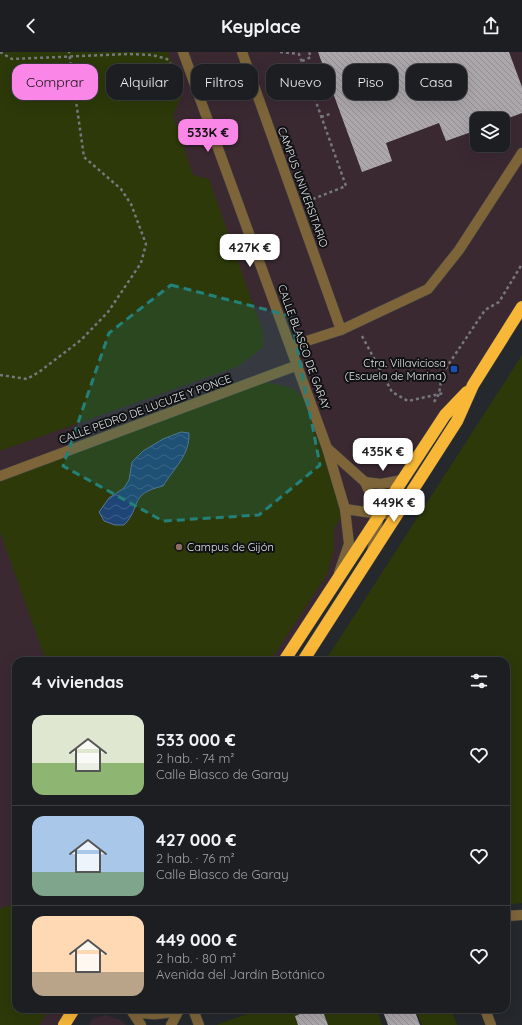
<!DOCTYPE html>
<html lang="es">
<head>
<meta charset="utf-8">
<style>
  body { margin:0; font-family:Quicksand,sans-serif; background:#292b2e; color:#f1f3f6; height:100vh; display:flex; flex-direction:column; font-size:15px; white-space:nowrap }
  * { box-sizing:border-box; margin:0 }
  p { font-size:13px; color:#a0a2a5 }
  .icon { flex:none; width:22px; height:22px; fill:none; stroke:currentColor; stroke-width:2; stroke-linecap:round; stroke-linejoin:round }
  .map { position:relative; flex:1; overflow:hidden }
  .side { position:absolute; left:12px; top:605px; width:498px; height:356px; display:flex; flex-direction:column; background:#1c1e21; border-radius:12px; box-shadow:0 4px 16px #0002,0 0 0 1px #3a3c3f }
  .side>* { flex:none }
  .top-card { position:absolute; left:12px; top:12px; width:498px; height:36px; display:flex; gap:8px }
  .tools { position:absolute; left:470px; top:60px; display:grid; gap:8px }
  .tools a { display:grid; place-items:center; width:40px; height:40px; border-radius:8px; background:#1c1e21; box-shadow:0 4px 16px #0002,0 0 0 1px #3a3c3f; font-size:20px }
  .price { position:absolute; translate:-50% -34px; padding:0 9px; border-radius:8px; background:#fff; color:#222; font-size:13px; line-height:26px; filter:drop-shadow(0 1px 2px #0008) }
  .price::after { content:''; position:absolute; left:50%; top:24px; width:12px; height:9px; margin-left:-6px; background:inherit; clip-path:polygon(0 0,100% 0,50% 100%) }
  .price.current { background:#fa87e7; color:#111 }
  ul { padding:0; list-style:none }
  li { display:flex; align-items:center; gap:12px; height:100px; padding:0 20px }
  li+li { border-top:1px solid #3a3c3f }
  li span { display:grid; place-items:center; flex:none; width:112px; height:80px; border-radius:12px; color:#555 }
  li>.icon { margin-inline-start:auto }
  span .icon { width:48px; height:48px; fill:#fffc; stroke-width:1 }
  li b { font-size:17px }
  h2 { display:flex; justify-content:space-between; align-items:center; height:48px; padding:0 20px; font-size:17px }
  .tag { padding:0 14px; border-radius:12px; background:#1c1e21; box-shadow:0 4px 16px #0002,0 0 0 1px #3a3c3f; font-size:14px; line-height:36px }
  .tag.current { background:#fa87e7; color:#111 }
  header { display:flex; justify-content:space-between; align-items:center; height:52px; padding:0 20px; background:#1c1e21; font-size:18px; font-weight:800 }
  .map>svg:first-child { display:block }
  .education { fill:#3b2932; fill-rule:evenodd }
  .green { fill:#2d3909 }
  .water { fill:url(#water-waves); stroke:#5a7598 }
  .building { fill:url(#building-back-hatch) }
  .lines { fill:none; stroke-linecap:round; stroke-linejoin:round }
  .lane-casing { stroke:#404346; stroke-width:11 }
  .street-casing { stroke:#404346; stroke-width:11 }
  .highway-casing { stroke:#404346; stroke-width:13 }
  .path { stroke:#76787c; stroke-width:2.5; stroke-dasharray:3 3; stroke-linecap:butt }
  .lane { stroke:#7e6539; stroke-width:10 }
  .street { stroke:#7e6539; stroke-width:10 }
  .highway { stroke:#f8b736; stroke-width:12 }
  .marked { fill:#24817a; fill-opacity:0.2; stroke:#24817a; stroke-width:3; stroke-dasharray:8 5; stroke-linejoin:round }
  .transit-dot { fill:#1a4fb4; stroke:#101113; stroke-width:1.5 }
  .education-dot { fill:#8d6e63; stroke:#101113; stroke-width:1.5 }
  .labels { text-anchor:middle; stroke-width:4; stroke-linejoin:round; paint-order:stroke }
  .street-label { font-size:11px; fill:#e4e6e9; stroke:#101113 }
  .poi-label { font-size:11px; fill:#e4e6e9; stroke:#101113; text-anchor:end }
</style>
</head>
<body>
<header><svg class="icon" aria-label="back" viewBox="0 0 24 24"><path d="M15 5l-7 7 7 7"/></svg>Keyplace<svg class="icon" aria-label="share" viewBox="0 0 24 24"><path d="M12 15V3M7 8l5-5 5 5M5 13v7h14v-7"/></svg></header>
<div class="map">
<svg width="522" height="973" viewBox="0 0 522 973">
  <defs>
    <pattern id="water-waves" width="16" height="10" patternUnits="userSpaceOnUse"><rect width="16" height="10" fill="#1f4576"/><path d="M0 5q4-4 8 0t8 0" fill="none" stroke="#3f608a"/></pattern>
    <pattern id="building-back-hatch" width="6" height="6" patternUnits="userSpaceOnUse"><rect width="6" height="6" fill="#aca7aa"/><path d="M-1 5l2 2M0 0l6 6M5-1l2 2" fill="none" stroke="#928e91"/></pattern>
  </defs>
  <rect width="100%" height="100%" fill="#25282c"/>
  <g class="education">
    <path d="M 0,0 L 522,0 L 522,255 L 473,333 L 445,363 L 284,609 L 16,609 L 16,957 L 74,957 L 64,973 L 0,973 ZM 477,67 L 503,67 L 503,93 L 477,93 Z"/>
    <polygon points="106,963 121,968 126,973 89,973 93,966"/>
  </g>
  <g class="green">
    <polygon points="0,0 168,0 183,41 173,63 193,123 209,127 263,280 263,295 239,314 0,399"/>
    <polygon points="522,303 522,851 506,853 506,609 325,609"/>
    <polygon points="259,328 292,336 312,354 345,457 334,477 334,497 327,522 270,609 46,609 0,480 0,424"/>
    <polygon points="16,851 16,957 50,957 39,973 0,973 0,857"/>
    <polygon points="261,957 313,957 295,964 298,973 216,973"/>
    <polygon points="322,957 377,957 382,973 328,973"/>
    <polygon points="415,957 451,957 457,973 422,973"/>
  </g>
  <path class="water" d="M 181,380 L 189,381 C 190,403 174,416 163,434 C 128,442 142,455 124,473 L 115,473 L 104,469 L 99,460 L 109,446 L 124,436 L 129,428 L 132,410 L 143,399 L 163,387 Z"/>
  <g class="building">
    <polygon points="318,0 509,0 522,35 522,61 503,68 477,67 477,78 446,89 439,71 386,91 392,109 362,120"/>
    <polygon points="313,957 322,957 328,973 298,973 295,964"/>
    <polygon points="382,957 414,957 420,973 388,973"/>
  </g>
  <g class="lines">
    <defs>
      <g id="lane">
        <polyline points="242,0 341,278"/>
        <polyline points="291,294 341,278 428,237 459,198 522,101"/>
        <polyline points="506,864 522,863"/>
        <path d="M 129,957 C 147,965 163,963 181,957"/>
        <polyline points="193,957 199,973"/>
        <polyline points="485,957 491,973"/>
        <polyline points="131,958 141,973"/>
        <polyline points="171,973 179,958"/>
      </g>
      <g id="street">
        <polyline points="183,0 327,396 345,457 349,492 339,521"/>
        <polyline points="327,396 365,430 379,462"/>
        <polyline points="0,424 298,313"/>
        <polyline points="365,430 381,432 402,428"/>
        <polyline points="345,457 379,462 388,462 402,454"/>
        <polyline points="372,500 378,468"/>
      </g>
      <g id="highway">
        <polyline points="284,609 445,363 467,340"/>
        <polyline points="303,609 457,369 473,333 522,255"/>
        <polyline points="64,973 74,957"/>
      </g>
    </defs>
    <use href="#lane" class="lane-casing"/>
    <use href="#street" class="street-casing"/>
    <use href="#highway" class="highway-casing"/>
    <g class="path">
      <polyline points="0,0 12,7 128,2 152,3 167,7 172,14"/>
      <polyline points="280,0 299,2 346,134 308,149"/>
      <polyline points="302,9 311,5 309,0"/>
      <polyline points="321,65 330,62"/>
      <polyline points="362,284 392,340 408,349 444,341"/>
      <polyline points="0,323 27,327 39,320 81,288 108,260 141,211 146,192 131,152 121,137 84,105 69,0"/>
      <polyline points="434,350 439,342 442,322 485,258 499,250 522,212"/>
    </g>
    <use href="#lane" class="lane"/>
    <use href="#street" class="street"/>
    <use href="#highway" class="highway"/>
  </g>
  <path class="marked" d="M 171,233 L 291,264 L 320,413 L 259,463 L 163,469 L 63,414 L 109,281 Z"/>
  <rect class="transit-dot" x="450" y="313" width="8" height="8" rx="2"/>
  <circle class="education-dot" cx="179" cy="495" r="4"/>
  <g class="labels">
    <g class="street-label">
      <text transform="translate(303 135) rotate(70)" y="4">CAMPUS UNIVERSITARIO</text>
      <text transform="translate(304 295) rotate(70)" y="4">CALLE BLASCO DE GARAY</text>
      <text transform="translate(145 357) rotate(-20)" y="4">CALLE PEDRO DE LUCUZE Y PONCE</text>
    </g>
    <g class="poi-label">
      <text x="446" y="315">Ctra. Villaviciosa<tspan x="446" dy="13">(Escuela de Marina)</tspan></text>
      <text x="187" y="499" text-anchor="start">Campus de Gijón</text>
    </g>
  </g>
</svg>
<div class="tools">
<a><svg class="icon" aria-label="layers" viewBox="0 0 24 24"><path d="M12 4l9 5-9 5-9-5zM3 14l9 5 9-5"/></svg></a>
</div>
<b class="price current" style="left:208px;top:101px">533K €</b>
<b class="price" style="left:250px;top:216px">427K €</b>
<b class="price" style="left:383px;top:420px">435K €</b>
<b class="price" style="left:394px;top:471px">449K €</b>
<div class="top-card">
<a class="tag current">Comprar</a>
<a class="tag">Alquilar</a>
<a class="tag">Filtros</a>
<a class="tag">Nuevo</a>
<a class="tag">Piso</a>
<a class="tag">Casa</a>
</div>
<section class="side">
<h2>4 viviendas<svg class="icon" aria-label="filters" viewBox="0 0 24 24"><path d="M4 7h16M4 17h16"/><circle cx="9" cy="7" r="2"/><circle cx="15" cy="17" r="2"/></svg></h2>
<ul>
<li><span style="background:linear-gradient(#dfe7d0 60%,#8fb573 0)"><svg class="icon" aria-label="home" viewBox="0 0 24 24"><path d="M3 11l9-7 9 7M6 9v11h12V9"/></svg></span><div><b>533 000 €</b><p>2 hab. · 74 m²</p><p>Calle Blasco de Garay</p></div><svg class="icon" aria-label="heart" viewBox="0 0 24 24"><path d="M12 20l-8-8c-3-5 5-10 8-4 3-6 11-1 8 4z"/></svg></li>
<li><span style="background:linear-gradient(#a9c7e8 70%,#7fa58c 0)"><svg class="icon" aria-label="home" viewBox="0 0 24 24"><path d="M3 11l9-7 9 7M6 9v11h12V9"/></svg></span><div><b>427 000 €</b><p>2 hab. · 76 m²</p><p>Calle Blasco de Garay</p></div><svg class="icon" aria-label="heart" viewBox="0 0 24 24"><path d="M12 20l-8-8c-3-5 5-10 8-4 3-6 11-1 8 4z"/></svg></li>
<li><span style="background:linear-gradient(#ffd9b3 70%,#b9a48a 0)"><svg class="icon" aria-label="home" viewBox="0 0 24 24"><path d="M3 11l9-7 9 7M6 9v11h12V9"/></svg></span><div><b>449 000 €</b><p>2 hab. · 80 m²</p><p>Avenida del Jardín Botánico</p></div><svg class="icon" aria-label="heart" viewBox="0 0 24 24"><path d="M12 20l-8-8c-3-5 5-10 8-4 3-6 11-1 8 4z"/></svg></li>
</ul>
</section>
</div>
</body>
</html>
